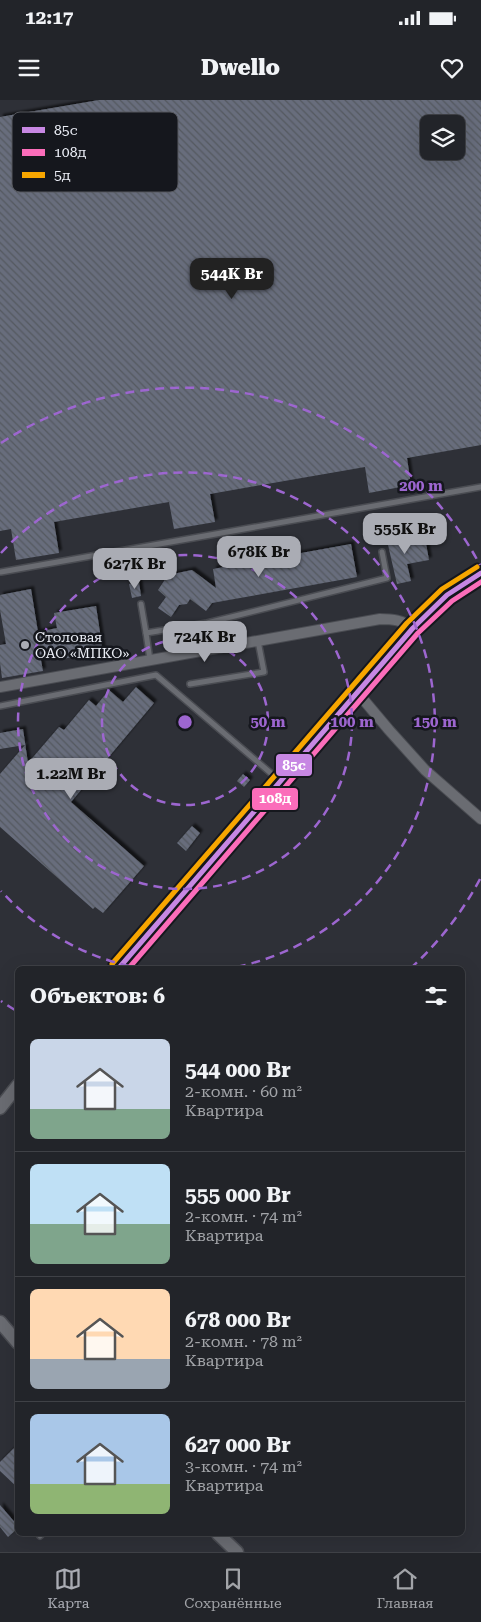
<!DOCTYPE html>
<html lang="ru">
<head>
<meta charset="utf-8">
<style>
  body { margin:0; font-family:"Roboto Serif",serif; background:#2a2c31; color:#f1f3f6; height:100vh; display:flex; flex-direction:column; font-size:19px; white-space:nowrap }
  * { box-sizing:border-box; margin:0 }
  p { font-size:16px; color:#a2a4a8 }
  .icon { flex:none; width:28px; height:28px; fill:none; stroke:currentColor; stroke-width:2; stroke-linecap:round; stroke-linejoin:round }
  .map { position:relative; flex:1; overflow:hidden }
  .sheet { position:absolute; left:15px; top:866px; width:450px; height:570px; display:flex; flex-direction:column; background:#222429; border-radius:8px; box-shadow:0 5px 20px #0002,0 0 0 1px #3f4146 }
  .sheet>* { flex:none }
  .fabs { position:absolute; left:420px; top:15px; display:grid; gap:10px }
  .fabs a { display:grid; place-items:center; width:45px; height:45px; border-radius:8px; background:#222429; box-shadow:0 5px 20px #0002,0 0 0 1px #3f4146; font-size:25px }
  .price { position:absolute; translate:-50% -42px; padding:0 11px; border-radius:10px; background:#aaacb4; color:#111; font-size:16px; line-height:32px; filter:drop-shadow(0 1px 2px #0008) }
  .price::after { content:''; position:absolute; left:50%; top:30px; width:15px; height:11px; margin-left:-8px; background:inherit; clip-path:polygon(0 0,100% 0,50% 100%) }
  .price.selected { background:#222; color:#fff }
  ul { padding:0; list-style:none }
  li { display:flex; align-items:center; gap:15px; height:125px; padding:0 15px }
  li+li { border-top:1px solid #3f4146 }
  li span { display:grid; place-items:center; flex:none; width:140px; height:100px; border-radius:8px; color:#555 }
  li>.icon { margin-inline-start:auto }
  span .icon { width:60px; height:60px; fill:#fffc; stroke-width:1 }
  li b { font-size:21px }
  h2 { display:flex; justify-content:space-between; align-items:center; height:60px; padding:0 15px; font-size:21px }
  .status { display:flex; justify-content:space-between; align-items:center; height:35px; padding:0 25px; background:#222429; direction:ltr }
  .status svg { height:14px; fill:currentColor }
  header { display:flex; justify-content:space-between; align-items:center; height:65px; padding:0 15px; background:#222429; font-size:22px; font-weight:800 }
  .dock { display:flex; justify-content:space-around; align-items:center; height:70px; border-top:1px solid #3f4146; background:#222429; font-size:14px; color:#a2a4a8 }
  .dock a { display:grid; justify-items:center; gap:2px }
  .dock .selected { color:#aaacb4 }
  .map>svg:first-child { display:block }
  .building { fill:url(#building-back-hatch); fill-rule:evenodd; filter:url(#shadow) }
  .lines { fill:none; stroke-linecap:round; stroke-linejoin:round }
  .service-casing { stroke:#4a4c52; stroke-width:8 }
  .minor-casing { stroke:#4a4c52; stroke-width:12 }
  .tertiary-casing { stroke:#4a4c52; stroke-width:15 }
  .service { stroke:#6a6c72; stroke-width:5 }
  .minor { stroke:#6a6c72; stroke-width:10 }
  .tertiary { stroke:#6a6c72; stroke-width:12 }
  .bus-1-casing { stroke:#15171d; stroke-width:9 }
  .bus-2-casing { stroke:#15171d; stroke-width:9 }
  .bus-3-casing { stroke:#15171d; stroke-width:9 }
  .bus-1 { stroke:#c787e3; stroke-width:5 }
  .bus-2 { stroke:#fb6dba; stroke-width:5 }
  .bus-3 { stroke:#f7a600; stroke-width:5 }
  .ring { fill:none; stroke:#9d66d0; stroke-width:2.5; stroke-dasharray:9 6 }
  .poi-dot { fill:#aaacb4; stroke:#15171d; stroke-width:2 }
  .labels { text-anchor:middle; stroke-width:5; stroke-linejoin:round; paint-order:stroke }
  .poi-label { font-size:14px; fill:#eceff7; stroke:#15171d; text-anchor:start }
  .key { fill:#15171d; stroke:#56585e; stroke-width:1 }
  .key-label { font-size:14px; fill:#eceff7 }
  .centre { fill:#9d66d0; stroke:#15171d; stroke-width:2.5 }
  .ring-label { font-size:15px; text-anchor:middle; font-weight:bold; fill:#9d66d0; stroke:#15171d; stroke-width:5; stroke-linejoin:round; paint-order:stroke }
  .line-badge { stroke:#15171d; stroke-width:2 }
  .badge-label { font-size:14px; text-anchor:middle; font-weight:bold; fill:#fff }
</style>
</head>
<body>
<div class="status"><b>12:17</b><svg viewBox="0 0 49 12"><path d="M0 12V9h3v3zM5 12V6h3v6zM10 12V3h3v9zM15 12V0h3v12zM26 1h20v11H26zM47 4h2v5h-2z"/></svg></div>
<header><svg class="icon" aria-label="menu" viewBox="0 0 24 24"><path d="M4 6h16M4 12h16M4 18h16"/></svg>Dwello<svg class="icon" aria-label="heart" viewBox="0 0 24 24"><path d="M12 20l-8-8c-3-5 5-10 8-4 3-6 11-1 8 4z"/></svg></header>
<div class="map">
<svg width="481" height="1452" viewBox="0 0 481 1452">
  <defs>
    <pattern id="building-back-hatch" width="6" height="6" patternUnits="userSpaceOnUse" patternTransform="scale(1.25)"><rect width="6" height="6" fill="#676d7c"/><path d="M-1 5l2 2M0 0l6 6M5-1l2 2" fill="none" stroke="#555960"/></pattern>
    <filter id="shadow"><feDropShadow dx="3" dy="-3" stdDeviation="1" flood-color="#0009"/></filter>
  </defs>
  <rect width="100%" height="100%" fill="#2e3037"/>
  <g class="building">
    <path d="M 99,0 L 481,0 L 481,345 L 407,358 L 411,385 L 369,393 L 365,367 L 210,394 L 215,422 L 174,429 L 169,402 L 54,422 L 59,453 L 16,460 L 11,429 L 0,431 L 0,17 ZM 429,24 L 456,24 L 456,51 L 429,51 Z"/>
    <polygon points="397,430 399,444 425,438 429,460 407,464 411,481 397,484 385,432"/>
    <polygon points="351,444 357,477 212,503 206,511 190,499 187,504 179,505 171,517 158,508 166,497 158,490 168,475 192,470 216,488 213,469"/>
    <polygon points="139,482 141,496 132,498 129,484"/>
    <polygon points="31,489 38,532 57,528 54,513 96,506 103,552 62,559 61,552 40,555 43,571 2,578 0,563 0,545 6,544 0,510 0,495"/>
    <polygon points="136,587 154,603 71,702 144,766 103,813 95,807 93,809 0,727 0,674 25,645 0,649 0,633 23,629 28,663 59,627 64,630 89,600 96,606 109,590 123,602"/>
    <polygon points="243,674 250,680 244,687 237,681"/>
    <polygon points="192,726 200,733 186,751 177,743"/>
    <polygon points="18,1344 18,1388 0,1371 0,1362"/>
    <polygon points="0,1405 18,1426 18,1428 8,1437 0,1427"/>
  </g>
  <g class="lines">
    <defs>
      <g id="service">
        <polyline points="1,472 481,387"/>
        <polyline points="141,504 146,533"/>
        <polyline points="150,560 146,533 207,523 387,478 382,452"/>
        <polyline points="190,584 264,572 258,541"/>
        <polyline points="0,606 156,575 280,681"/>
        <polyline points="40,1436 42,1434"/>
      </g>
      <g id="minor">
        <path d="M 0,587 L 380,519 C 393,519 402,520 413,528"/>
        <polyline points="357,592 389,630 425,670 481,719"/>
      </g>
      <g id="tertiary">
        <polyline points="118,869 413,528 447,495 481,473"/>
        <polyline points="0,1008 18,985"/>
        <polyline points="0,1222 18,1243"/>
        <polyline points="218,1434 237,1452"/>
      </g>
    </defs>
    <use href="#service" class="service-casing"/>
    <use href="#minor" class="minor-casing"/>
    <use href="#tertiary" class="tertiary-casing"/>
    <use href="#service" class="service"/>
    <use href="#minor" class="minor"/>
    <use href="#tertiary" class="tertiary"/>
    <defs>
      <polyline id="bus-1" points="118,869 413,528 447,495 481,473"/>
      <polyline id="bus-2" points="128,869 418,533 452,501 481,482"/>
      <polyline id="bus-3" points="112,864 407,523 442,489 477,467"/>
    </defs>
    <use href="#bus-1" class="bus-1-casing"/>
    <use href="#bus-2" class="bus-2-casing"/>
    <use href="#bus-3" class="bus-3-casing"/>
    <use href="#bus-1" class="bus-1"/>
    <use href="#bus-2" class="bus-2"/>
    <use href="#bus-3" class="bus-3"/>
  </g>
  <g class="ring">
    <circle cx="185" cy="622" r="83"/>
    <circle cx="185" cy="622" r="167"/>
    <path d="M144 869A250 250 0 0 1 1 791M1 453A250 250 0 1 1 226 869"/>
    <path d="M480 779A334 334 0 0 1 411 868M15 910A334 334 0 0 1 1 901M1 343A334 334 0 0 1 480 465"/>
  </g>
  <circle class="poi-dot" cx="25" cy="545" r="5"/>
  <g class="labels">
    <g class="poi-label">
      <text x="35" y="542">Столовая<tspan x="35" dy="16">ОАО «МПКО»</tspan></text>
    </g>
  </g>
  <rect x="12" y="12" width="166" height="80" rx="8" class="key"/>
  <rect x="22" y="27" width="23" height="6" fill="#c787e3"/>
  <rect x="22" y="49" width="23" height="7" fill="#fb6dba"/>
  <rect x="22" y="72" width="23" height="6" fill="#f7a600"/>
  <g class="key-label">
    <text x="54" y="35">85с</text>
    <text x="54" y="57">108д</text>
    <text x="54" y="80">5д</text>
  </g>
  <circle cx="185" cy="622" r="8" class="centre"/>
  <g class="ring-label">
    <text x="421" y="391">200 m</text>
    <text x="268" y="627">50 m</text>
    <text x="352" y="627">100 m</text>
    <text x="435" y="627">150 m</text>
  </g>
  <g class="line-badge">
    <rect x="275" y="653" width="38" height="24" rx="5" fill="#c787e3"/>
    <rect x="251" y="687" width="48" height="24" rx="5" fill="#fb6dba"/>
  </g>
  <g class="badge-label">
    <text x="294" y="670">85с</text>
    <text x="275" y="703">108д</text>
  </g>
</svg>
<div class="fabs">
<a><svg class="icon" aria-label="layers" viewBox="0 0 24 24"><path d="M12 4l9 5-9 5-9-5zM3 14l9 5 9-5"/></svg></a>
</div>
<b class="price selected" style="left:232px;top:200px">544K Br</b>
<b class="price" style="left:405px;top:455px">555K Br</b>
<b class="price" style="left:259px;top:478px">678K Br</b>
<b class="price" style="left:135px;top:490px">627K Br</b>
<b class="price" style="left:205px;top:563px">724K Br</b>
<b class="price" style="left:71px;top:700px">1.22M Br</b>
<section class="sheet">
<h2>Объектов: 6<svg class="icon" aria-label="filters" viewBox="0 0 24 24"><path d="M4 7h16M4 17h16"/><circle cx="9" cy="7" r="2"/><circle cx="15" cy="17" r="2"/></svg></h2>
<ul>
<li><span style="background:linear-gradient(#c9d6e8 70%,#7fa58c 0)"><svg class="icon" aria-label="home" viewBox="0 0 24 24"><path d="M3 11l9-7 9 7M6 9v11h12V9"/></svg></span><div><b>544 000 Br</b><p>2-комн. · 60 m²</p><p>Квартира</p></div></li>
<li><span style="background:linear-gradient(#bfe0f5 60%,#7fa58c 0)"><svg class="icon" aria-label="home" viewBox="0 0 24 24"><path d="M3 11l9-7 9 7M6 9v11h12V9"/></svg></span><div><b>555 000 Br</b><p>2-комн. · 74 m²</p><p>Квартира</p></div></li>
<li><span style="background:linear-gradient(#ffd9b3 70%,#9aa5b1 0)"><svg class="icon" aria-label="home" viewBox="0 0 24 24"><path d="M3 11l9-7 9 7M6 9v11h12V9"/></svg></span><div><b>678 000 Br</b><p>2-комн. · 78 m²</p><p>Квартира</p></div></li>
<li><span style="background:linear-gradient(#a9c7e8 70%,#8fb573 0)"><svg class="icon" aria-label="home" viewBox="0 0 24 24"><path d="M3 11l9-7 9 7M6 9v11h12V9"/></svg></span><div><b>627 000 Br</b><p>3-комн. · 74 m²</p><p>Квартира</p></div></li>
</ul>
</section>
</div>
<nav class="dock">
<a class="selected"><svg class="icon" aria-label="map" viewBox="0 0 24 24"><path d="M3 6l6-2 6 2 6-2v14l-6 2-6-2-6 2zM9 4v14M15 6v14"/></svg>Карта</a>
<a><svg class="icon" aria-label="saved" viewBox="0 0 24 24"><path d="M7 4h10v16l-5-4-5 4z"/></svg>Сохранённые</a>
<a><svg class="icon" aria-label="home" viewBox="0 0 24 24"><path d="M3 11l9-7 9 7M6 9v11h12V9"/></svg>Главная</a>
</nav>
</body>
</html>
